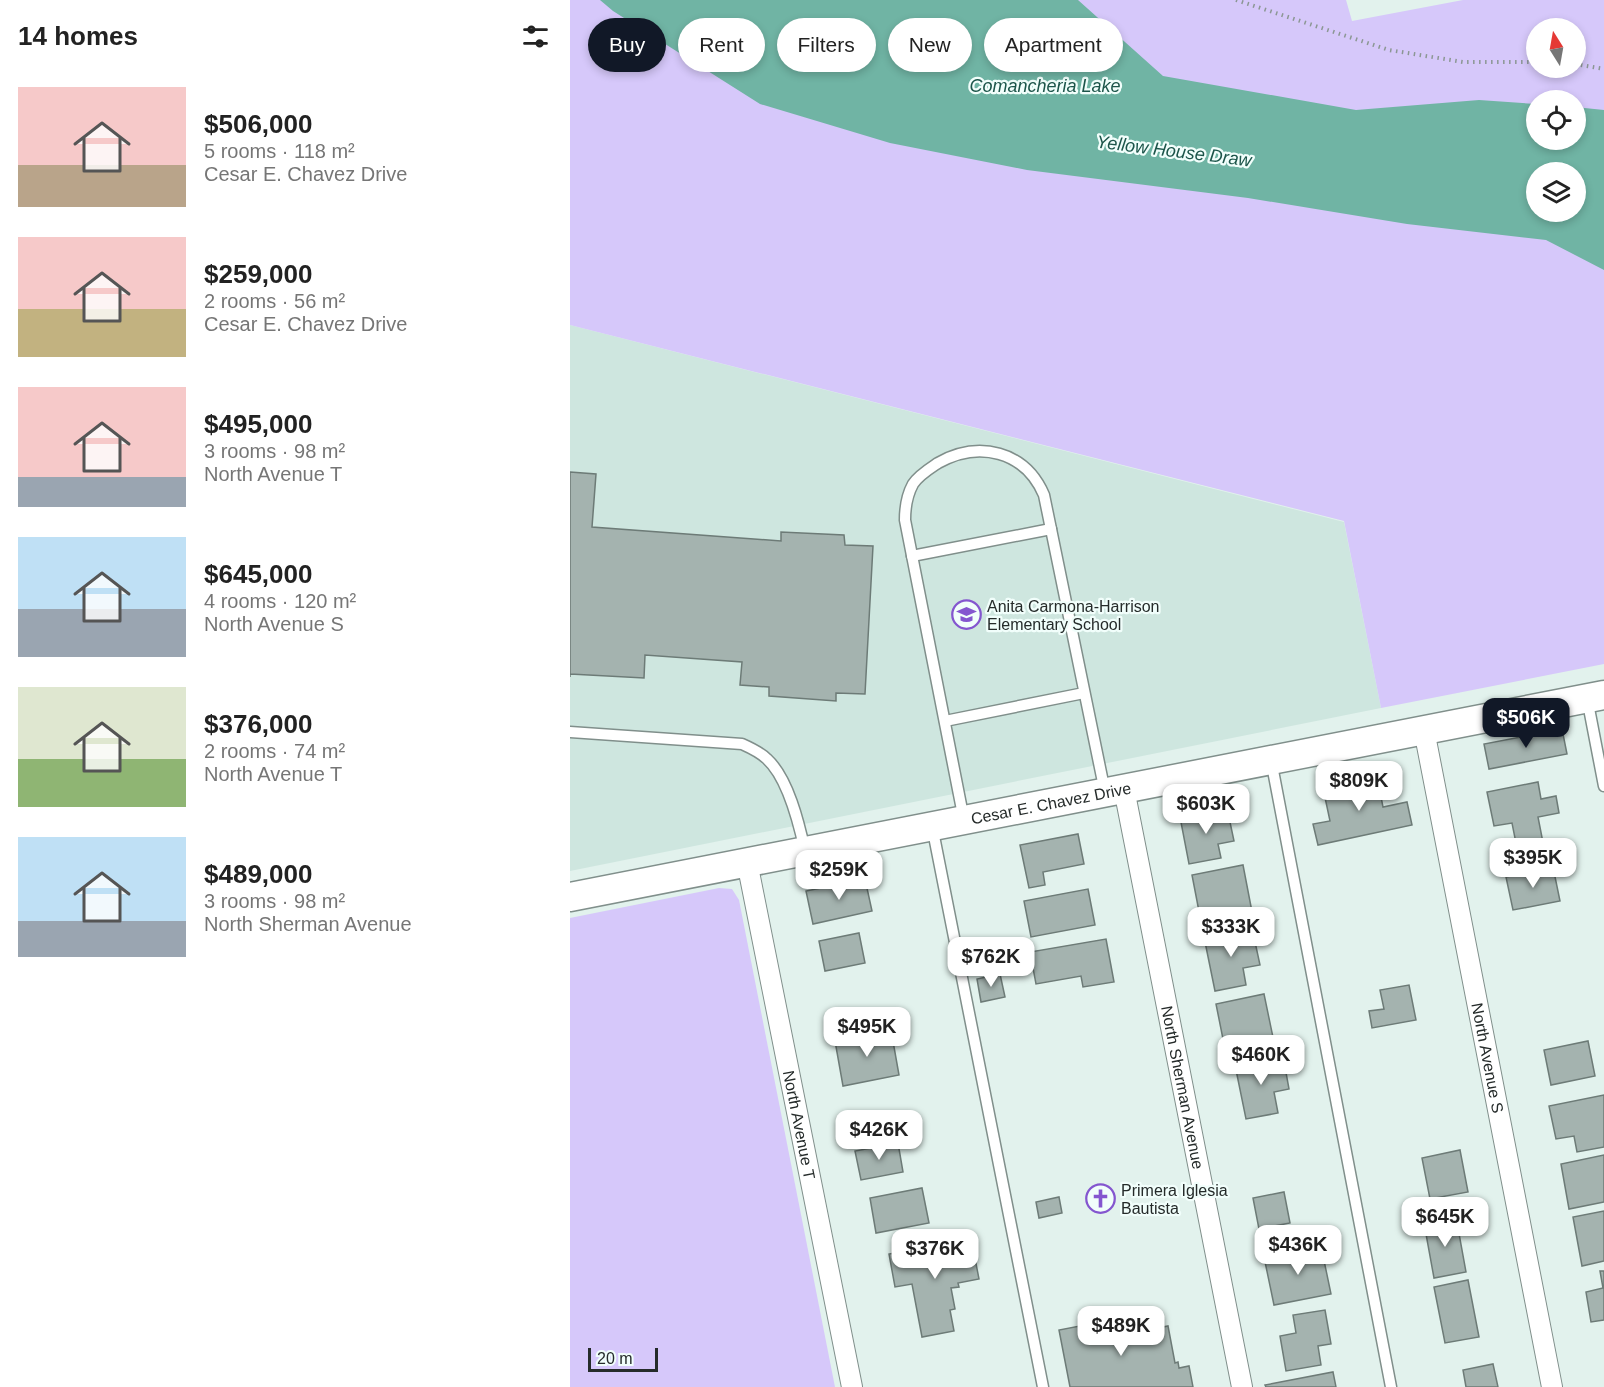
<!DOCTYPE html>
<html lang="en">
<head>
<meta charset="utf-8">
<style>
  body { margin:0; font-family:Helvetica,sans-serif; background:#f6f6f6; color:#222; height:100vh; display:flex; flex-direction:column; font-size:22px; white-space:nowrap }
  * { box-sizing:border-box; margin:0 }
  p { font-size:20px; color:#767676 }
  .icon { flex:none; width:33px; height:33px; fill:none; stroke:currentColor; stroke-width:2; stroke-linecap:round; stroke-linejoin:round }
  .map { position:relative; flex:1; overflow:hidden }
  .drawer { display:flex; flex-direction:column; background:#fff; width:570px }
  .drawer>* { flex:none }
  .top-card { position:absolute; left:18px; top:18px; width:570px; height:54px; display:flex; gap:12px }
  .needle { width:39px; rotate:349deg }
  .buttons { position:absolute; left:956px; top:18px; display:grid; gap:12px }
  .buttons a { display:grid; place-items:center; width:60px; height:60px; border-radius:50%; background:#fff; box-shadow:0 3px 9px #0003; font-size:30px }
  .scale { position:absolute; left:18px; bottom:15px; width:70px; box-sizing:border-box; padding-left:6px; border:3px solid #252b2a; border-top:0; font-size:16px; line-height:21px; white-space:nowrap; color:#252b2a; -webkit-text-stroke:4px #f1fefb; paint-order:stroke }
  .price { position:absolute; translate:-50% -51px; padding:0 14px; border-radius:12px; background:#fff; color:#222; font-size:20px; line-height:39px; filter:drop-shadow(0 2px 3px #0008) }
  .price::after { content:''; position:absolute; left:50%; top:36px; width:18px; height:14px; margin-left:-9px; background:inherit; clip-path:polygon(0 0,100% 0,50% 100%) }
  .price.on { background:#111827; color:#fff }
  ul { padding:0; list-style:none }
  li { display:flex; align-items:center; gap:18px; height:150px; padding:0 18px }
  li span { display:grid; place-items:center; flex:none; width:168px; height:120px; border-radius:0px; color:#555 }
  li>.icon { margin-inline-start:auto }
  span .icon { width:72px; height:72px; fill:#fffc; stroke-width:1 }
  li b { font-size:26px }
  h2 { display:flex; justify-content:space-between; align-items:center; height:72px; padding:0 18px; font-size:26px }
  .chip { padding:0 21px; border-radius:27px; background:#fff; box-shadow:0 3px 9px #0003; font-size:21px; line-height:54px }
  .chip.on { background:#111827; color:#fff }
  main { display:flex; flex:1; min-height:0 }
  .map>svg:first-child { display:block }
  .built { fill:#cee6df }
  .green { fill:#d6c8fa; fill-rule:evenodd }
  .water { fill:#70b4a4; fill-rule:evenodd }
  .building { fill:#a4b3af; stroke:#6d7b77; stroke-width:1.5 }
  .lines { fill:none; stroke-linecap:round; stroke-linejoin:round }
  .lane-casing { stroke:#808f8b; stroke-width:13 }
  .street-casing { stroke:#808f8b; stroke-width:22 }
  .secondary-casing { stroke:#808f8b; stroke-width:31 }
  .path { stroke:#8c9794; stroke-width:4; stroke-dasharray:1.5 4.5; stroke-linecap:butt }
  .lane { stroke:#fff; stroke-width:10 }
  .street { stroke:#fff; stroke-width:20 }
  .secondary { stroke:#fff; stroke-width:28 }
  .labels { text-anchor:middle; stroke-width:4.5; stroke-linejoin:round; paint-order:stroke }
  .poi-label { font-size:16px; fill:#252b2a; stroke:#f1fefb; text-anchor:start }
  .street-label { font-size:16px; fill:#252b2a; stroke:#f1fefb }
  .water-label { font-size:18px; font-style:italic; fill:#1c554a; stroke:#f1fefb }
</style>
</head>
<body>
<main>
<section class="drawer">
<h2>14 homes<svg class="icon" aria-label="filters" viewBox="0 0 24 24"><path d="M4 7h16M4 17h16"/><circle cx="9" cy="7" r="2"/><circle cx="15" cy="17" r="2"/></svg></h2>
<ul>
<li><span style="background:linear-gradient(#f6c9c9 65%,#b9a48a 0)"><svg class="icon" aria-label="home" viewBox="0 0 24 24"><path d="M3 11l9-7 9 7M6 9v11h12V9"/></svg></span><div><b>$506,000</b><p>5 rooms · 118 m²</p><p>Cesar E. Chavez Drive</p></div></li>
<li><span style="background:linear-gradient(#f6c9c9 60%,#c2b280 0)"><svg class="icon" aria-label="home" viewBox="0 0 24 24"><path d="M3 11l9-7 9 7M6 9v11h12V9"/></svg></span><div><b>$259,000</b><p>2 rooms · 56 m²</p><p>Cesar E. Chavez Drive</p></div></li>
<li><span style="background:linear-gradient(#f6c9c9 75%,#9aa5b1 0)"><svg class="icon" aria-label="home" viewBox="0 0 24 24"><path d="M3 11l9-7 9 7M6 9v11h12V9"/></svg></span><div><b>$495,000</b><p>3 rooms · 98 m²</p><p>North Avenue T</p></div></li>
<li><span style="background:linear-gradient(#bfe0f5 60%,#9aa5b1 0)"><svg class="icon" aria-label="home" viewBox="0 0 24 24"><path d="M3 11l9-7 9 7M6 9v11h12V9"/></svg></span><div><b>$645,000</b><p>4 rooms · 120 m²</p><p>North Avenue S</p></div></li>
<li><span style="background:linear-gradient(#dfe7d0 60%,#8fb573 0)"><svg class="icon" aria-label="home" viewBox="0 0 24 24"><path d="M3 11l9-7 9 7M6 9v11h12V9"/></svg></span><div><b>$376,000</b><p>2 rooms · 74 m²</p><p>North Avenue T</p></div></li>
<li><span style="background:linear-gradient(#bfe0f5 70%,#9aa5b1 0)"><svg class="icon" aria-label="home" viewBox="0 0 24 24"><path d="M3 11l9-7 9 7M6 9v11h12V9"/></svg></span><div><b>$489,000</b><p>3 rooms · 98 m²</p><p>North Sherman Avenue</p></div></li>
</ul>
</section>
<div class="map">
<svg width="1034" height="1387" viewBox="0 0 1034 1387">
  <rect width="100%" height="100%" fill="#e2f2ed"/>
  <polygon class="built" points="0,325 774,522 811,708 0,871"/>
  <g class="green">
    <path d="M 0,0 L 776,0 L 782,21 L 893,0 L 1034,0 L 1034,664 L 811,708 L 774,521 L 0,325 ZM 966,28 L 1005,28 L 1005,68 L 966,68 ZM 966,100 L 1005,100 L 1005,140 L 966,140 ZM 966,172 L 1005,172 L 1005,212 L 966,212 Z"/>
    <polygon points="149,888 162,889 169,900 265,1387 0,1387 0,918"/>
  </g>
  <path class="water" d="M 30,0 L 508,0 L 593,76 L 786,110 L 909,100 L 966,104 L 966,140 L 1005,140 L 1005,107 L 1034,110 L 1034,270 L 976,240 L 837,224 L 678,198 L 457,170 L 320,143 L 190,104 L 43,11 ZM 966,172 L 1005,172 L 1005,212 L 966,212 Z"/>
  <g class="building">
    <polygon points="0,472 26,474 22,527 211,541 211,532 274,535 275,545 303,546 295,694 266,693 266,701 199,696 199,687 170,685 172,662 75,655 74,678 0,674 0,677"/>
    <polygon points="992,729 997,754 919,769 914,744"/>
    <polygon points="807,777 813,807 837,802 842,825 748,845 743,824 760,821 753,788"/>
    <polygon points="968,782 971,799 986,796 989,813 968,817 976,858 950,863 942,823 924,826 917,792"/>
    <polygon points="657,808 664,841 648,844 651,858 619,864 610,817"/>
    <polygon points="508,834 514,864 473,872 475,885 459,888 450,845"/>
    <polygon points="673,865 683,917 632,927 622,875"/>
    <polygon points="983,867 990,901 943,910 936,877"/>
    <polygon points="295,879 302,911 243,924 236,891"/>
    <polygon points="518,889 525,925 461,937 454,901"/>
    <polygon points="682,928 690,965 673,968 676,985 645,991 634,937"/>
    <polygon points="289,933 295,963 255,971 249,941"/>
    <polygon points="536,939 544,982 513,987 511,976 466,984 460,952"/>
    <polygon points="430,974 435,997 411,1002 407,979"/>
    <polygon points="839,985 846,1020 802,1028 799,1011 814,1009 810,990"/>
    <polygon points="694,994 705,1047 672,1054 668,1036 653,1039 646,1004"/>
    <polygon points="321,1030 329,1075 273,1086 265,1041"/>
    <polygon points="1018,1041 1025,1076 981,1085 974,1050"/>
    <polygon points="713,1056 719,1089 704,1092 708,1113 676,1119 665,1065"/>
    <polygon points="1034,1095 1034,1147 1007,1152 1004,1136 986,1139 979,1106"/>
    <polygon points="328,1143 333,1172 291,1180 285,1151"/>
    <polygon points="890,1150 898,1192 860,1199 852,1158"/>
    <polygon points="1034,1155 1034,1202 999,1209 991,1164"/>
    <polygon points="352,1188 359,1223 306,1233 300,1198"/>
    <polygon points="714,1192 720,1223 689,1229 683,1198"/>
    <polygon points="489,1197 492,1213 469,1218 466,1202"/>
    <polygon points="1034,1211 1034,1261 1012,1266 1003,1217"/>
    <polygon points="886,1217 896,1272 864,1278 854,1223"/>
    <polygon points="401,1238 409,1279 388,1283 389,1287 381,1288 385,1309 380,1310 384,1331 352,1337 342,1284 325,1287 319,1254"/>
    <polygon points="751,1246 761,1294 704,1305 694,1257"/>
    <polygon points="1030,1271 1034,1271 1034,1320 1021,1322 1016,1292 1033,1288"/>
    <polygon points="898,1280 909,1337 875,1343 864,1287"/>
    <polygon points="755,1310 761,1344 748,1346 751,1365 716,1371 710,1336 726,1333 723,1315"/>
    <polygon points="556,1317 560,1334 598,1326 605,1363 608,1362 609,1368 619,1366 623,1387 500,1387 489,1330"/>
    <polygon points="923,1364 928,1387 896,1387 893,1370"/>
    <polygon points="763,1372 766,1387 696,1387 695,1385"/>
  </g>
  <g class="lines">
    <defs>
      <g id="lane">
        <polyline points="342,556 481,529"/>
        <polyline points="1017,698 1034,786"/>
        <polyline points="375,721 514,693"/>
        <path d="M 0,732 L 172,744 C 181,748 190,752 197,759 C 218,778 229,823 235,851"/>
        <polyline points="701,760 821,1387"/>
        <path d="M 394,820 L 335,520 C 335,508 337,495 343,484 C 349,475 359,469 368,463 C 409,440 455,451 474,495 L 535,792"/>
        <polyline points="362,826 473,1387"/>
      </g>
      <g id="street">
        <path id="s1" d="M 854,730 L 982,1387"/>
        <path id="s2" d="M 554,789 L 672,1387"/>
        <path id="s3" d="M 177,862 L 282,1387"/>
      </g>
      <g id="secondary">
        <path id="s4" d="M 0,897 L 1034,695"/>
      </g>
    </defs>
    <use href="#lane" class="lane-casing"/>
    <use href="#street" class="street-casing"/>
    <use href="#secondary" class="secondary-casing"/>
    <g class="path">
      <polyline points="666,0 819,50 893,62 966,62"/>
      <polyline points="1005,64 1034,69"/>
    </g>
    <use href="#lane" class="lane"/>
    <use href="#street" class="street"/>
    <use href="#secondary" class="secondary"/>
  </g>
  <defs>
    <symbol id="school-ring" viewBox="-11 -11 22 22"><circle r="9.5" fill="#f1fefb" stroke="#8456cf" stroke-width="1.5"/><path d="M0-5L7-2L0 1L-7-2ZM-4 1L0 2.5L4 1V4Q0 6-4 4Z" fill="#8456cf"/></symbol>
    <symbol id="church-ring" viewBox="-11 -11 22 22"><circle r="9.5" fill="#f1fefb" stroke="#8456cf" stroke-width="1.5"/><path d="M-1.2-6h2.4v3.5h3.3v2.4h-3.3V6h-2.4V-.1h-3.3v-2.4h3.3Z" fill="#8456cf"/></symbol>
  </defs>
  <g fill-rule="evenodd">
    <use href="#school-ring" x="380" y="598" width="33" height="33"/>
    <use href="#church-ring" x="514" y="1182" width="33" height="33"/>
  </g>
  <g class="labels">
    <g class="poi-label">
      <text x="417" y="612">Anita Carmona-Harrison<tspan x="417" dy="18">Elementary School</tspan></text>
      <text x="551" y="1196">Primera Iglesia<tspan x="551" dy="18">Bautista</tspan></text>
    </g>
    <g class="street-label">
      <text dy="6" stroke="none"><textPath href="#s4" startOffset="490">Cesar E. Chavez Drive</textPath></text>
      <text dy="6" stroke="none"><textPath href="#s1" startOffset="334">North Avenue S</textPath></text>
      <text dy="6" stroke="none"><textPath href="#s2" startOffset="304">North Sherman Avenue</textPath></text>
      <text dy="6" stroke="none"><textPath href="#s3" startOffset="268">North Avenue T</textPath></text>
    </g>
    <g class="water-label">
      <text x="475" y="92">Comancheria Lake</text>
      <text transform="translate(604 151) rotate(7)" y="6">Yellow House Draw</text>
    </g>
  </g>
</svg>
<div class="buttons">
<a><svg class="needle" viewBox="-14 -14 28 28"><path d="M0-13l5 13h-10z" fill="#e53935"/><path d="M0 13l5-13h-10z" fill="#767676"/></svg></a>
<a><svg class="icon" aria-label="locate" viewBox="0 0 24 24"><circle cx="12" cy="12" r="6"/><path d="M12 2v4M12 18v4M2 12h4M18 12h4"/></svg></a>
<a><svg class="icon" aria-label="layers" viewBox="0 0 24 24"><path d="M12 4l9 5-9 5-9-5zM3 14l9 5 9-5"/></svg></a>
</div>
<div class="scale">20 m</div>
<b class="price on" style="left:956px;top:749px">$506K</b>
<b class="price" style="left:789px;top:812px">$809K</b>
<b class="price" style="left:636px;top:835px">$603K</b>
<b class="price" style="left:963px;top:889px">$395K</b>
<b class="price" style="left:269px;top:901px">$259K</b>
<b class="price" style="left:661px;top:958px">$333K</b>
<b class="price" style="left:421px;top:988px">$762K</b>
<b class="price" style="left:297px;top:1058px">$495K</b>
<b class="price" style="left:691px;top:1086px">$460K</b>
<b class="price" style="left:309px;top:1161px">$426K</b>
<b class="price" style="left:875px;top:1248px">$645K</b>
<b class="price" style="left:728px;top:1276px">$436K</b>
<b class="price" style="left:365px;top:1280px">$376K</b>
<b class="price" style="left:551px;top:1357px">$489K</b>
<div class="top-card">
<a class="chip on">Buy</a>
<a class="chip">Rent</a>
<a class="chip">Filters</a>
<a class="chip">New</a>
<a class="chip">Apartment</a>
</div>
</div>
</main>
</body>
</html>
